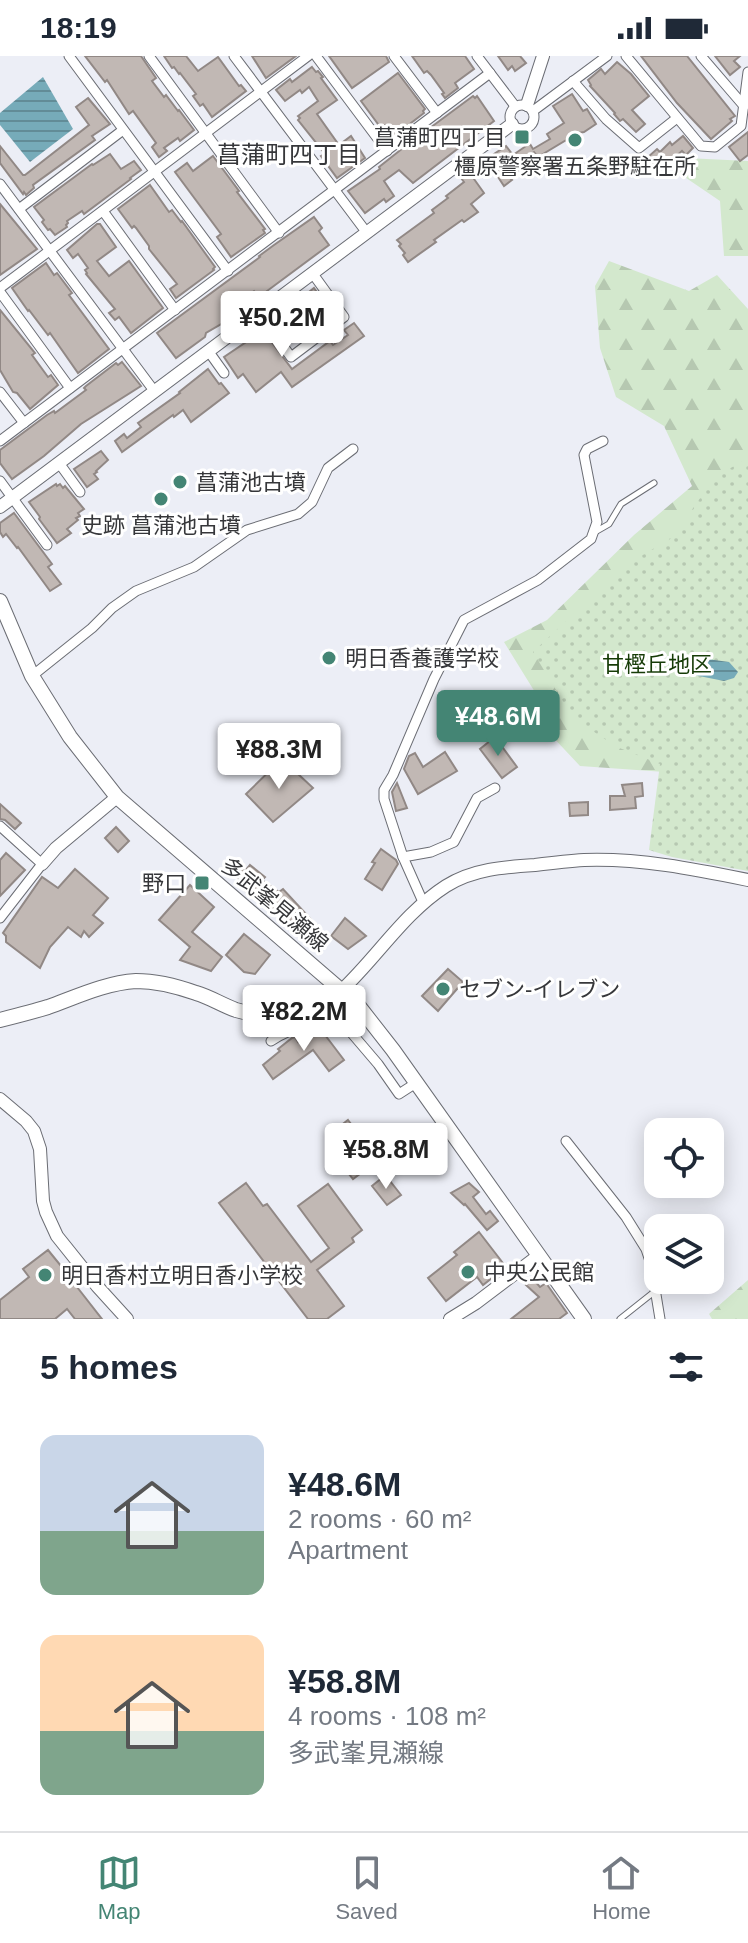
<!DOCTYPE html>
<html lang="en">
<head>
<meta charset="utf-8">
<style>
  body { margin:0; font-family:Helvetica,"Noto Sans JP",sans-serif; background:#f2f2f3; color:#1f2937; height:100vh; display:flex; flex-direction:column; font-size:30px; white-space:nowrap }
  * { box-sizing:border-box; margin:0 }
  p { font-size:26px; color:#747a83 }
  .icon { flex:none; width:44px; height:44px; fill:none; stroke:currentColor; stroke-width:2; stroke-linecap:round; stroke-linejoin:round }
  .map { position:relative; height:1263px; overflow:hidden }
  .side { display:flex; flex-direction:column; background:#fff; flex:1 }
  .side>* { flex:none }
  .buttons { position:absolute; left:644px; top:1062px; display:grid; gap:16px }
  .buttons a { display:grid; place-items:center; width:80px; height:80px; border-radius:16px; background:#fff; box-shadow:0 4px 20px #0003; font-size:40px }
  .price { position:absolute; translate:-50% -68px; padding:0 18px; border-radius:8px; background:#fff; color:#222; font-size:26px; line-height:52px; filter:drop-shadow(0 2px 4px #0008) }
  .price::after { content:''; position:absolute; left:50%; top:48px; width:24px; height:18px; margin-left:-12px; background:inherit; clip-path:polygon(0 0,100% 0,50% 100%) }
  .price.current { background:#448574; color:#fff }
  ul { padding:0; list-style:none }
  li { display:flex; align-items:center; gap:24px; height:200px; padding:0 40px }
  li span { display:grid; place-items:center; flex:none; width:224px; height:160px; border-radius:16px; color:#555 }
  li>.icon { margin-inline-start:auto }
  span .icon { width:96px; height:96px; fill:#fffc; stroke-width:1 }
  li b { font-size:34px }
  h2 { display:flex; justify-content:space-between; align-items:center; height:96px; padding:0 40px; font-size:34px }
  .status { display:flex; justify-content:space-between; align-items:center; height:56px; padding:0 40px; background:#fff; direction:ltr }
  .status svg { height:22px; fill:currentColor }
  .tabs { display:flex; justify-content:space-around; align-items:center; height:112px; border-top:2px solid #e0e1e3; background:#fff; font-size:22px; color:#747a83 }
  .tabs a { display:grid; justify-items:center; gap:4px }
  .tabs .current { color:#448574 }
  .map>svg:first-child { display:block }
  .forest { fill:url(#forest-firs) }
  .park { fill:url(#park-dots) }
  .water { fill:url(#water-rules) }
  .building { fill:#c1b8b4; stroke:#918885; stroke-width:2 }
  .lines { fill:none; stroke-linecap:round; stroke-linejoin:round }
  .service-casing { stroke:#6b6d74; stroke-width:7 }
  .minor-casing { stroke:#6b6d74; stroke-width:11 }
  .tertiary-casing { stroke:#6b6d74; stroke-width:14 }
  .secondary-casing { stroke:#6b6d74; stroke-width:16 }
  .service { stroke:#fff; stroke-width:5 }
  .minor { stroke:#fff; stroke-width:9 }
  .tertiary { stroke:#fff; stroke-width:12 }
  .secondary { stroke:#fff; stroke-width:14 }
  .poi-dot { fill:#448574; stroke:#fff; stroke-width:3 }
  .labels { text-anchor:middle; stroke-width:6; stroke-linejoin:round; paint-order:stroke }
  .poi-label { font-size:22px; fill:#36373a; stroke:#fff; text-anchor:start }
  .park-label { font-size:22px; fill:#163b07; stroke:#fff }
  .street-label { font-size:22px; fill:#36373a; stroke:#fff }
  .neighbourhood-label { font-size:24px; fill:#36373a; stroke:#fff }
</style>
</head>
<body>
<div class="status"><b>18:19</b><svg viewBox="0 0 49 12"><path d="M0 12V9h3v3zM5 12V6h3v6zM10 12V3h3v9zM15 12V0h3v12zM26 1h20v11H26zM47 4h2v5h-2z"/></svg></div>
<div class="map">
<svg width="748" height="1263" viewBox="0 0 748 1263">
  <defs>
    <pattern id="forest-firs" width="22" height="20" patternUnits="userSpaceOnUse" patternTransform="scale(2)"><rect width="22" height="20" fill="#d3e8cd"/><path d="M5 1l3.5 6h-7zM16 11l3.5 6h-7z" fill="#b6c8b1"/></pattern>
    <pattern id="park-dots" width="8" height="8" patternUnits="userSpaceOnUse" patternTransform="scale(2)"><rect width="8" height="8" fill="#d3e8cd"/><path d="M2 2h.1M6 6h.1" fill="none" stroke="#b6c8b1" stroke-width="1.8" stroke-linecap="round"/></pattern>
    <pattern id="water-rules" width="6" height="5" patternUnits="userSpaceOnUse" patternTransform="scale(2)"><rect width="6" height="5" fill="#76abb9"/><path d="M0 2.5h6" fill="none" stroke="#628c97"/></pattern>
  </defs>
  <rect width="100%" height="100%" fill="#eceef6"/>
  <g class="forest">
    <polygon points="686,102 748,105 748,200 724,200 720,145 667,109"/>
    <polygon points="609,205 689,235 717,219 748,253 748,608 665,716 580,710 549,677 546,654 504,586 547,564 634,479 692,430 664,370 616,341 600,292 595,230"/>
    <polygon points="748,1224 748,1263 712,1263 709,1258"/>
  </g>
  <polygon class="park" points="748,402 748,815 672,801 649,794 660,708 617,691 573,662 533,596 627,508 672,482 715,421"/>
  <g class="water">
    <polygon points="43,21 73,73 30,106 0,69 0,57"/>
    <polygon points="707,603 729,606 738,616 734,622 724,625 694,619 693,608"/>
  </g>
  <g class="building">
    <polygon points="85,0 141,0 156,22 152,25 164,41 166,39 178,55 179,54 194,74 180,85 178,82 164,92 167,95 159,101 152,91 156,87 133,55 129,58 107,24 105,26"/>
    <polygon points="164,0 186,0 198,15 218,1 239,30 241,29 246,35 212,61 203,48 200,50 193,40 196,38 180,17 179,18 174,11 172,12"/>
    <polygon points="252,0 296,0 266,22"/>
    <polygon points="329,0 386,0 389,6 352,32"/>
    <polygon points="412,0 465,0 474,13 455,27 458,32 445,42 442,38 444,37 431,19 427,15 424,17"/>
    <polygon points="498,0 520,0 526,7 515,15 512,10 508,14"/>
    <polygon points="641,0 687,0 735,60 730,63 732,65 711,83 677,47"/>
    <polygon points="715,0 740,0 734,5 740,11 730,19"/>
    <polygon points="617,6 631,18 649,40 632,54 645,68 636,76 623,63 620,65 614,58 615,57 590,30 591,29 588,24 601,13 605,18"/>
    <polygon points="312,11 316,16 318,15 323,21 321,22 337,44 317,58 339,89 351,80 365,102 337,122 321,100 325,98 298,64 300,62 298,60 318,45 309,31 302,37 300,34 285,45 276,34 290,23 292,26"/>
    <polygon points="398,17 425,53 423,55 424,57 394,80 385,69 382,71 378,68 361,45"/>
    <polygon points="572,38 583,55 587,53 596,68 584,76 578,77 538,101 534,96 519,107 522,112 509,121 512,124 504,130 496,118 498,116 495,112 501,108 494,98 506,90 513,99 526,90 530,88 533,93 550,83 547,78 564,67 553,50"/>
    <polygon points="473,40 475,42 477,40 494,65 413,127 399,114 384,125 394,140 386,146 384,143 365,157 348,135 380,113 379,111 403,92"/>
    <polygon points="88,42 110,68 92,80 95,84 33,129 34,132 26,139 24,136 23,138 0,107 0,90 23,119 25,119 89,69 76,51"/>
    <polygon points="748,76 748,99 740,105 729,91"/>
    <polygon points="683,80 693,92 686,99 682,95 672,104 671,102 657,112 648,101 657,93 660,96 670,86 672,89"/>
    <polygon points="110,98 121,113 134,105 141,114 130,122 131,123 84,158 82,155 67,165 68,167 66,169 67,171 55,179 50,173 48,174 42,166 44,164 34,151 92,108 93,109"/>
    <polygon points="213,100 239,135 237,136 265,173 263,174 265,177 231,201 217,181 221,178 175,116 187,107 193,115"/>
    <polygon points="469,116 484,137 471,148 478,156 464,166 462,164 434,184 436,186 408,206 403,199 405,197 399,190 401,188 397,184 434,157 432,154 448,142 446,140 464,126 461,122"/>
    <polygon points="150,129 169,156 172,154 181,166 182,165 215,211 213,213 214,214 176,242 170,233 177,228 149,193 149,190 136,172 134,170 132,172 118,153"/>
    <polygon points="0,148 37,193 0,219"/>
    <polygon points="314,161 322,172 319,175 329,189 259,241 254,235 225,257 228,264 206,277 205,281 176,302 157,277 260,201 259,200 274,189"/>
    <polygon points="97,168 100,168 116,191 97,205 109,220 129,205 163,252 131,277 119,261 115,264 109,257 115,253 86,218 87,217 85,214 88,212 78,198 73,202 67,194"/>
    <polygon points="46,207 54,219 57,217 72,237 69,239 109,293 78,317 50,277 48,279 29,254 28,255 12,232"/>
    <polygon points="314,232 323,245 316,252 325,264 297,285 291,277 296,274 283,257"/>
    <polygon points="0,254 35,297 32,299 48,321 51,319 58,329 30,353 17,337 13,336 0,314"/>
    <polygon points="354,267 364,280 292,331 281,316 256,336 243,318 238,322 224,301 252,282 250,280 261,272 292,313 330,285 333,289 348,279 344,274"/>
    <polygon points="122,306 141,330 81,368 44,400 12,423 0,407 0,394 47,359 54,355 55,357 86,334 84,332 86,330 116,307 118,309"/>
    <polygon points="208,313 219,328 221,327 229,337 191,366 183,354 174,361 173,359 122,396 115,385 124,378 127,382 141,371 138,367 180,337 179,336"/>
    <polygon points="101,395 108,404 96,415 97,416 94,418 98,423 87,431 74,413"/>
    <polygon points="56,428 57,430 60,428 63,432 65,430 84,453 78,457 80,460 76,462 78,464 67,473 71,477 57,487 39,463 40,461 29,446"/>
    <polygon points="14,457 52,508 48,511 61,528 50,535 18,491 17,492 6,478 3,481 0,476 0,467"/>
    <polygon points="495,681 517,711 502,722 480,693"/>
    <polygon points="445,696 457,715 418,738 404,713 409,700 415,697 423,711"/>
    <polygon points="282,703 313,732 273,766 246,738"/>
    <polygon points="397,727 407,752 396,755 392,736"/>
    <polygon points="642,727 643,740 635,741 636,752 610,754 610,740 625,740 622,729"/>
    <polygon points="588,746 588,759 570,760 569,747"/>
    <polygon points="0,748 21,767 15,773 5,764 0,763"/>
    <polygon points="116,771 129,785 118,796 105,782"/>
    <polygon points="381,793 396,804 398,808 382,834 365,823 375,807 372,806"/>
    <polygon points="6,797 25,814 0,840 0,804"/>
    <polygon points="250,809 265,821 262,824 279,836 283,833 318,871 306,882 288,870 292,867 280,853 276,856 263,840 259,845 240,831 243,826 234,819 240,811 245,815"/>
    <polygon points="75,813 108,842 93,859 103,867 89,881 84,875 81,881 68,871 50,891 40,912 6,886 6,880 3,877 42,821 58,832"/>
    <polygon points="190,829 214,851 192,876 222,901 211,915 180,904 190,891 159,864"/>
    <polygon points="345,862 366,880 348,893 331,880"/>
    <polygon points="244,878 270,899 255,918 244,916 226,899"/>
    <polygon points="448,913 463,926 438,955 422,940"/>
    <polygon points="322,975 344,1004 329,1015 313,994 273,1023 263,1009 280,995 278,993 292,982 295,981 298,986 310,977"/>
    <polygon points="348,1064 372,1095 374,1093 382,1104 374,1110 373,1108 353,1123 334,1099 342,1093 338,1089 342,1086 334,1075"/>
    <polygon points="383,1121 388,1126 390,1125 401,1139 387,1149 372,1130"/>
    <polygon points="246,1127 263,1150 267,1148 311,1206 329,1192 298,1150 328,1128 362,1174 352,1182 354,1186 317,1214 344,1250 327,1263 308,1263 219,1147"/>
    <polygon points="469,1127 479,1136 473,1141 486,1158 490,1155 498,1165 487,1174 465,1148 464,1149 451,1137"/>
    <polygon points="479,1176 506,1211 483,1229 477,1221 446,1245 428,1222 457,1199 454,1196"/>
    <polygon points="48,1194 65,1215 70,1211 83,1226 77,1231 102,1263 75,1263 67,1253 55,1263 0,1263 0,1244 29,1221 23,1213"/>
    <polygon points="533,1223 540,1231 546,1227 567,1257 559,1263 511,1263 539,1241 526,1229"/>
  </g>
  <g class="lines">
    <defs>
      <g id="service">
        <polyline points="595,476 609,468 621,448 654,427"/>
        <polyline points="620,1263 654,1236"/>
      </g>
      <g id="minor">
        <polyline points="69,0 228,215"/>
        <polyline points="149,0 279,177"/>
        <polyline points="234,0 367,177"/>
        <polyline points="316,0 387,95"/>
        <polyline points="394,0 437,57"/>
        <polyline points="477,0 515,50"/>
        <polyline points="626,0 701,90 715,91 741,70 748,16"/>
        <polyline points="701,0 744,50"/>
        <polyline points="573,25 606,63 639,92 677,62"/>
        <circle cx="522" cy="61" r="12"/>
        <polyline points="533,55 607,0"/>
        <polyline points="0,128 155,336"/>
        <polyline points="19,153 123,74"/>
        <polyline points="103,155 175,254"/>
        <polyline points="0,232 308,0"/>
        <polyline points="0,236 70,332"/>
        <polyline points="260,258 291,301 344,261 313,218"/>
        <polyline points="209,296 224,317"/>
        <polyline points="0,336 24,367"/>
        <polyline points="0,385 490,17"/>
        <polyline points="59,407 80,436"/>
        <polyline points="0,425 47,489"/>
        <polyline points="32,620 92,572 112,552 136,535 194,511 247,474 298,458 312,446 328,412 353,393"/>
        <polyline points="0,770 42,808 0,862"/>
        <polyline points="403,801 431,796 454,786 477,742 495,732"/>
        <polyline points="423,846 403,801 384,743 384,734 393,719 434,623 464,564 538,524 591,483 597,466 584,399 587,393 603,385"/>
        <path d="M 271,985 C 292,971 319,965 343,967 L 378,1008 L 399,1038 L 416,1027"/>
        <polyline points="566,1085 626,1161 646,1193 651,1208 660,1263"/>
      </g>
      <g id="tertiary">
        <polyline points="527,49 543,0"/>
        <polyline points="0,451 512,68"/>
        <polyline points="42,808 56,792 117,741"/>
        <path d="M 342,934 C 378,900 404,857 446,830 C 473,813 504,811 535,809 C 551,807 567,805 584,804 C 639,802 694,813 748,824"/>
        <polyline points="0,1043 26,1065 34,1075 40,1093 43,1145 46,1156 57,1180 97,1230 127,1263"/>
        <polyline points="450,1263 476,1247 538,1200"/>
      </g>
      <g id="secondary">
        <polyline points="0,545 32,620 70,681 117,741 357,948 393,994 584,1263"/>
        <path d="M 0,964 C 16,960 32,956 48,951 C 76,941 105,927 136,925 C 155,925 179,931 196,937 C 210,941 222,949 236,954 C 273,966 309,950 342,934"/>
      </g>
    </defs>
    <use href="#service" class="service-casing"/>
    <use href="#minor" class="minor-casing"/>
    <use href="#tertiary" class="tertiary-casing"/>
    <use href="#secondary" class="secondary-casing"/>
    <use href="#service" class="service"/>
    <use href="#minor" class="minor"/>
    <use href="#tertiary" class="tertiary"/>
    <use href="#secondary" class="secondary"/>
  </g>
  <g class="poi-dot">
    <rect x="514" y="73" width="16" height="16" rx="4"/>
    <circle cx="575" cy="84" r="8"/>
    <circle cx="180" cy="426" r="8"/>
    <circle cx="161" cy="443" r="8"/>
    <circle cx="329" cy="602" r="8"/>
    <rect x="194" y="819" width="16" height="16" rx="4"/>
    <circle cx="443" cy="933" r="8"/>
    <circle cx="468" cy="1216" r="8"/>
    <circle cx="45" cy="1219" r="8"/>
  </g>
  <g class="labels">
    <g class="poi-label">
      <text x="506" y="89" text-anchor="end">菖蒲町四丁目</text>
      <text x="575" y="118" text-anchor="middle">橿原警察署五条野駐在所</text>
      <text x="196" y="434">菖蒲池古墳</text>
      <text x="161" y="477" text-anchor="middle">史跡 菖蒲池古墳</text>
      <text x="345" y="610">明日香養護学校</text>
      <text x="186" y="835" text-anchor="end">野口</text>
      <text x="459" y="941">セブン-イレブン</text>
      <text x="484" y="1224">中央公民館</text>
      <text x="61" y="1227">明日香村立明日香小学校</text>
    </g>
    <g class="park-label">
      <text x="657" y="616">甘樫丘地区</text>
    </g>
    <g class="street-label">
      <text transform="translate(275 848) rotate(40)" y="8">多武峯見瀬線</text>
    </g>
    <g class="neighbourhood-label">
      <text x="289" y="107">菖蒲町四丁目</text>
    </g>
  </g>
</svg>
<div class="buttons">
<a><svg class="icon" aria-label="locate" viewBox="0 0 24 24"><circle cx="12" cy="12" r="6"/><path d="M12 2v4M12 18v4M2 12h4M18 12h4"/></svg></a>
<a><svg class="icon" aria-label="layers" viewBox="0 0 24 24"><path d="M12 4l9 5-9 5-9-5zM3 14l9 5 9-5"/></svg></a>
</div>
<b class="price" style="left:282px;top:303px">¥50.2M</b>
<b class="price current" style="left:498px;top:702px">¥48.6M</b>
<b class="price" style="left:279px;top:735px">¥88.3M</b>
<b class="price" style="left:304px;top:997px">¥82.2M</b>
<b class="price" style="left:386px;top:1135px">¥58.8M</b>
</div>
<section class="side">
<h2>5 homes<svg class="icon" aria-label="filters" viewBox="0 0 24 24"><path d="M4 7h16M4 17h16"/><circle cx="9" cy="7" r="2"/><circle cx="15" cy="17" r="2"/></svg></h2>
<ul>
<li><span style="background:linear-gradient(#c9d6e8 60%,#7fa58c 0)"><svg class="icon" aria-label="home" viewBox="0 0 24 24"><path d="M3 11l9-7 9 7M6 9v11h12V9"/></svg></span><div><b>¥48.6M</b><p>2 rooms · 60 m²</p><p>Apartment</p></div></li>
<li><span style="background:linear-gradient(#ffd9b3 60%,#7fa58c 0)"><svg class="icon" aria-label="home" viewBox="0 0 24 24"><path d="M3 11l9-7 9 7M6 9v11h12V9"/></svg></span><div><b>¥58.8M</b><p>4 rooms · 108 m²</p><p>多武峯見瀬線</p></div></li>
</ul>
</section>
<nav class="tabs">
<a class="current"><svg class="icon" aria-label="map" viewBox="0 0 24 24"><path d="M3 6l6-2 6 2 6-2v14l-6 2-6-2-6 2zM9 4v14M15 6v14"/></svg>Map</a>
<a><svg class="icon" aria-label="saved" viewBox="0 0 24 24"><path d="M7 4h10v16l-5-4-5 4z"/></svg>Saved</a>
<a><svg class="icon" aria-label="home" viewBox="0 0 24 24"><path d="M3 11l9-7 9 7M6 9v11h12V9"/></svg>Home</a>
</nav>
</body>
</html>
